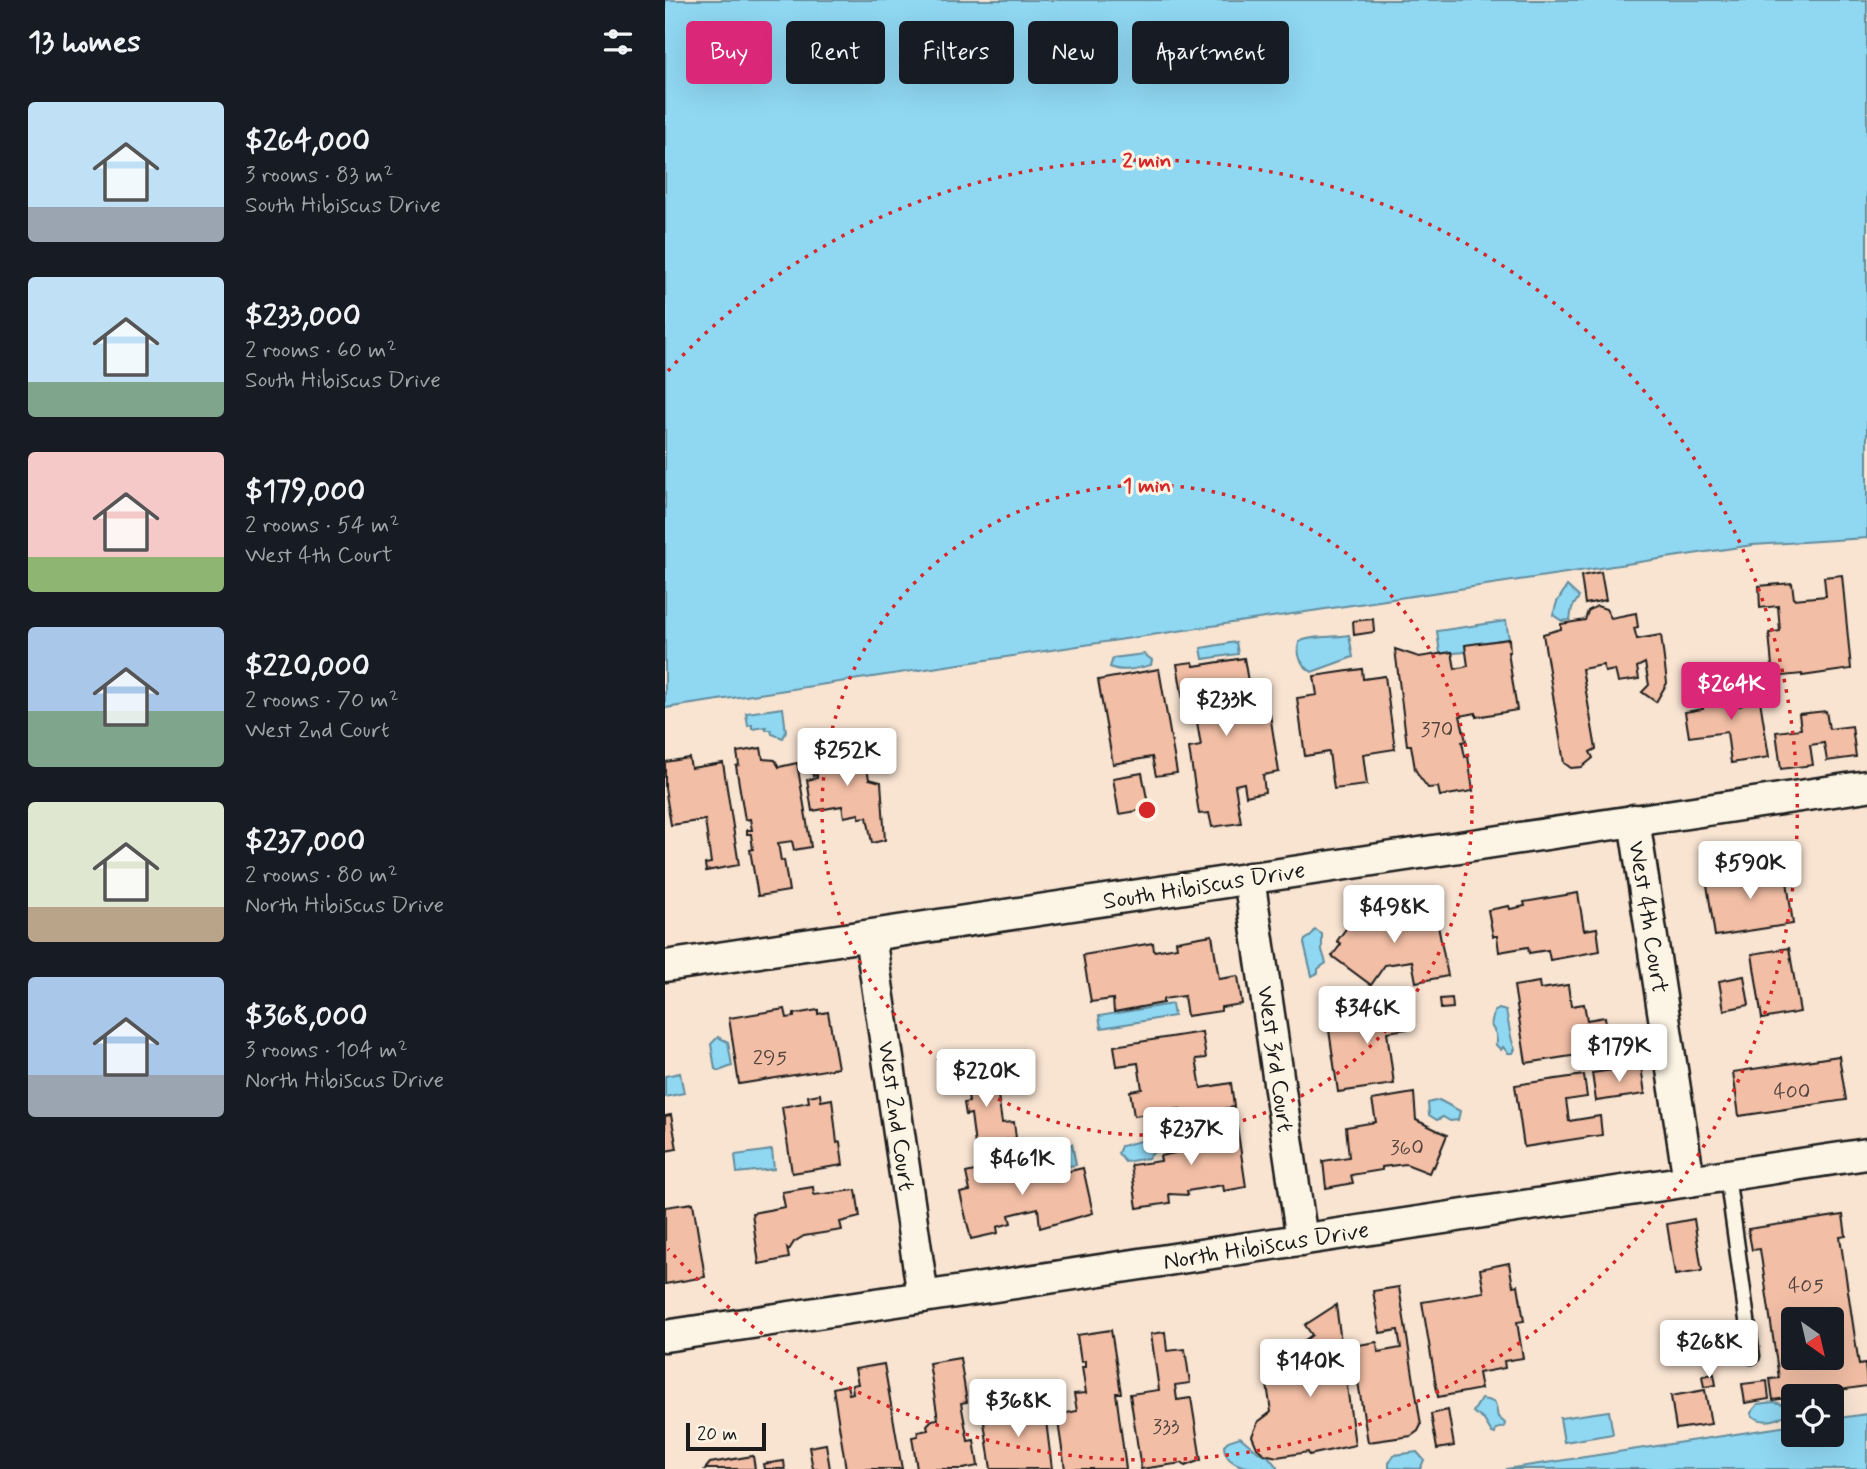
<!DOCTYPE html>
<html lang="en">
<head>
<meta charset="utf-8">
<style>
  body { margin:0; font-family:Mynerve,sans-serif; background:#242831; color:#f1f3f6; height:100vh; display:flex; flex-direction:column; font-size:26px; white-space:nowrap }
  * { box-sizing:border-box; margin:0 }
  p { font-size:23px; color:#9ea1a6 }
  .icon { flex:none; width:38px; height:38px; fill:none; stroke:currentColor; stroke-width:2; stroke-linecap:round; stroke-linejoin:round }
  .map { position:relative; flex:1; overflow:hidden }
  .panel { display:flex; flex-direction:column; background:#171b24; width:665px }
  .panel>* { flex:none }
  .guide { position:absolute; left:21px; top:21px; width:665px; height:63px; display:flex; gap:14px }
  .needle { width:46px; rotate:146deg }
  .buttons { position:absolute; left:1116px; top:1307px; display:grid; gap:14px }
  .buttons a { display:grid; place-items:center; width:63px; height:63px; border-radius:7px; background:#171b24; box-shadow:0 7px 28px #0002; font-size:35px }
  .scale { position:absolute; left:21px; bottom:18px; width:80px; box-sizing:border-box; padding-left:7px; border:4px solid #1c1c1c; border-top:0; font-size:19px; line-height:24px; white-space:nowrap; color:#1c1c1c; -webkit-text-stroke:5px #fcf5e5; paint-order:stroke }
  .price { position:absolute; translate:-50% -60px; padding:0 16px; border-radius:7px; background:#fff; color:#222; font-size:23px; line-height:46px; filter:drop-shadow(0 2px 4px #0008) }
  .price::after { content:''; position:absolute; left:50%; top:42px; width:21px; height:16px; margin-left:-10px; background:inherit; clip-path:polygon(0 0,100% 0,50% 100%) }
  .price.selected { background:#db2777; color:#fff }
  ul { padding:0; list-style:none }
  li { display:flex; align-items:center; gap:21px; height:175px; padding:0 28px }
  li span { display:grid; place-items:center; flex:none; width:196px; height:140px; border-radius:7px; color:#555 }
  li>.icon { margin-inline-start:auto }
  span .icon { width:84px; height:84px; fill:#fffc; stroke-width:1 }
  li b { font-size:30px }
  h2 { display:flex; justify-content:space-between; align-items:center; height:84px; padding:0 28px; font-size:30px }
  .tag { padding:0 24px; border-radius:7px; background:#171b24; box-shadow:0 7px 28px #0002; font-size:24px; line-height:63px }
  .tag.selected { background:#db2777; color:#fff }
  main { display:flex; flex:1; min-height:0 }
  .map>svg:first-child { display:block }
  .water { fill:#90d7f2; stroke:#628c9c; stroke-width:2 }
  .building { fill:#f2bea5; stroke:#1c1c1c; stroke-width:2; fill-rule:evenodd }
  .lines { fill:none; stroke-linecap:round; stroke-linejoin:round }
  .lane-casing { stroke:#1c1c1c; stroke-width:19 }
  .street-casing { stroke:#1c1c1c; stroke-width:35 }
  .lane { stroke:#fcf5e5; stroke-width:14 }
  .street { stroke:#fcf5e5; stroke-width:30 }
  .ring { fill:none; stroke:#d62828; stroke-width:3.5; stroke-dasharray:3.5 7 }
  .labels { text-anchor:middle; stroke-width:6; stroke-linejoin:round; paint-order:stroke }
  .number-label { font-size:21px; fill:#52443e }
  .street-label { font-size:24px; fill:#1c1c1c; stroke:#fcf5e5 }
  .centre { fill:#d62828; stroke:#fcf5e5; stroke-width:3.5 }
  .ring-label { font-size:21px; text-anchor:middle; font-weight:bold; fill:#d62828; stroke:#fcf5e5; stroke-width:6; stroke-linejoin:round; paint-order:stroke }
</style>
</head>
<body>
<main>
<section class="panel">
<h2>13 homes<svg class="icon" aria-label="filters" viewBox="0 0 24 24"><path d="M4 7h16M4 17h16"/><circle cx="9" cy="7" r="2"/><circle cx="15" cy="17" r="2"/></svg></h2>
<ul>
<li><span style="background:linear-gradient(#bfe0f5 75%,#9aa5b1 0)"><svg class="icon" aria-label="home" viewBox="0 0 24 24"><path d="M3 11l9-7 9 7M6 9v11h12V9"/></svg></span><div><b>$264,000</b><p>3 rooms · 83 m²</p><p>South Hibiscus Drive</p></div></li>
<li><span style="background:linear-gradient(#bfe0f5 75%,#7fa58c 0)"><svg class="icon" aria-label="home" viewBox="0 0 24 24"><path d="M3 11l9-7 9 7M6 9v11h12V9"/></svg></span><div><b>$233,000</b><p>2 rooms · 60 m²</p><p>South Hibiscus Drive</p></div></li>
<li><span style="background:linear-gradient(#f6c9c9 75%,#8fb573 0)"><svg class="icon" aria-label="home" viewBox="0 0 24 24"><path d="M3 11l9-7 9 7M6 9v11h12V9"/></svg></span><div><b>$179,000</b><p>2 rooms · 54 m²</p><p>West 4th Court</p></div></li>
<li><span style="background:linear-gradient(#a9c7e8 60%,#7fa58c 0)"><svg class="icon" aria-label="home" viewBox="0 0 24 24"><path d="M3 11l9-7 9 7M6 9v11h12V9"/></svg></span><div><b>$220,000</b><p>2 rooms · 70 m²</p><p>West 2nd Court</p></div></li>
<li><span style="background:linear-gradient(#dfe7d0 75%,#b9a48a 0)"><svg class="icon" aria-label="home" viewBox="0 0 24 24"><path d="M3 11l9-7 9 7M6 9v11h12V9"/></svg></span><div><b>$237,000</b><p>2 rooms · 80 m²</p><p>North Hibiscus Drive</p></div></li>
<li><span style="background:linear-gradient(#a9c7e8 70%,#9aa5b1 0)"><svg class="icon" aria-label="home" viewBox="0 0 24 24"><path d="M3 11l9-7 9 7M6 9v11h12V9"/></svg></span><div><b>$368,000</b><p>3 rooms · 104 m²</p><p>North Hibiscus Drive</p></div></li>
</ul>
</section>
<div class="map">
<svg width="1202" height="1469" viewBox="0 0 1202 1469">
  <rect width="100%" height="100%" fill="#f9e4d2"/>
  <filter id="ink" filterUnits="userSpaceOnUse"><feTurbulence type="fractalNoise" baseFrequency=".0143" numOctaves="2"/><feDisplacementMap in="SourceGraphic" scale="14" xChannelSelector="R" yChannelSelector="G"/><feConvolveMatrix kernelMatrix="1 2 1 2 8 2 1 2 1" color-interpolation-filters="sRGB"/></filter>
  <g filter="url(#ink)">
    <g class="water">
      <polygon points="0,0 1202,0 1202,538 1088,545 0,708"/>
      <polygon points="902,586 914,597 907,608 905,620 897,621 888,615 892,602"/>
      <polygon points="841,621 844,639 800,645 801,652 775,654 772,631"/>
      <path d="M 684,635 L 688,657 L 647,672 C 635,664 632,656 634,642 C 645,635 670,638 684,635 Z"/>
      <polygon points="571,642 573,654 538,659 536,648"/>
      <path d="M 479,654 L 487,660 L 486,665 C 474,668 457,673 445,667 L 448,658 Z"/>
      <polygon points="118,708 121,732 118,738 107,734 106,730 101,730 101,727 87,729 87,725 83,726 81,713"/>
      <polygon points="650,930 657,934 657,950 661,963 653,969 653,973 647,976 639,943 640,940 646,936"/>
      <polygon points="507,1004 509,1016 436,1028 434,1016"/>
      <path d="M 834,1009 L 841,1011 C 844,1022 845,1040 850,1049 L 848,1053 L 843,1053 L 838,1047 L 836,1050 L 830,1044 L 832,1042 L 831,1034 L 826,1025 L 829,1012 Z"/>
      <polygon points="53,1037 63,1042 67,1066 54,1071 50,1069 46,1044"/>
      <polygon points="15,1073 19,1093 0,1097 0,1076"/>
      <polygon points="774,1100 795,1111 793,1120 785,1121 778,1117 772,1120 764,1115 763,1103"/>
      <polygon points="479,1140 493,1148 483,1158 460,1162 453,1153 456,1146"/>
      <polygon points="407,1144 411,1165 375,1170 372,1150"/>
      <polygon points="107,1150 109,1169 72,1173 70,1155"/>
      <path d="M 816,1399 C 833,1401 830,1404 833,1417 L 840,1423 L 839,1427 L 831,1429 L 830,1434 L 827,1433 L 819,1420 L 808,1412 Z"/>
      <path d="M 1109,1402 L 1121,1405 L 1124,1409 L 1124,1412 C 1112,1421 1099,1424 1087,1416 L 1086,1413 L 1093,1404 Z"/>
      <polygon points="944,1411 948,1434 899,1442 895,1418"/>
      <polygon points="1202,1414 1202,1469 841,1469 1129,1425 1129,1435 1167,1435 1167,1419"/>
      <path d="M 575,1437 L 593,1452 L 603,1456 L 612,1467 L 612,1469 C 591,1469 559,1469 559,1445 L 563,1441 Z"/>
      <polygon points="752,1452 759,1460 755,1469 724,1468 724,1463 729,1455"/>
    </g>
    <g class="building">
      <polygon points="936,572 941,600 920,604 916,576"/>
      <polygon points="1177,575 1186,669 1137,676 1137,674 1108,677 1104,633 1115,631 1113,606 1095,608 1094,586 1127,583 1129,599 1161,596 1159,577"/>
      <polygon points="932,606 941,609 946,618 971,613 973,627 969,628 972,639 996,635 1002,683 991,702 977,692 984,685 980,663 972,667 974,679 953,682 950,670 940,672 938,665 917,669 931,749 925,752 928,758 917,767 906,768 899,763 878,634 896,629 896,624 920,620 923,611"/>
      <polygon points="708,619 709,632 689,635 688,621"/>
      <polygon points="844,639 845,652 843,652 852,710 811,717 811,713 795,716 801,741 797,742 800,757 803,756 808,791 775,796 773,787 763,788 754,776 750,769 746,745 742,745 730,649 754,657 787,652 790,669 803,666 800,645"/>
      <polygon points="579,658 589,717 605,714 614,772 598,775 600,792 581,796 579,783 570,785 576,823 547,827 544,813 534,814 524,748 536,746 529,704 519,706 512,664 528,662 529,666"/>
      <polygon points="494,669 512,773 491,776 487,757 448,764 433,680"/>
      <polygon points="697,669 698,679 720,676 730,749 698,754 702,785 669,789 664,752 640,756 632,698 652,695 649,676"/>
      <polygon points="1070,683 1074,706 1078,705 1078,702 1084,701 1084,695 1094,694 1104,757 1066,763 1062,732 1024,737 1020,712 1038,709 1035,689"/>
      <polygon points="1161,711 1164,729 1187,726 1191,757 1162,761 1159,743 1145,745 1148,765 1116,769 1111,732 1136,729 1134,714"/>
      <polygon points="181,747 201,764 204,779 216,782 220,840 207,843 202,817 194,818 194,814 179,817 177,806 147,811 142,780 152,778 152,775 148,776 144,753"/>
      <polygon points="96,748 98,759 110,760 114,767 132,763 146,847 129,850 127,841 113,843 116,861 119,860 124,891 93,896 85,850 88,849 86,834 82,834 82,830 87,830 85,819 80,820 71,766 74,765 72,752"/>
      <polygon points="24,758 26,768 58,763 74,865 41,871 40,864 46,863 40,820 6,825 0,788 0,762"/>
      <polygon points="477,773 484,809 454,814 448,778"/>
      <polygon points="1120,867 1128,924 1050,936 1041,878"/>
      <polygon points="913,893 919,930 932,928 935,951 885,960 883,950 864,953 863,947 834,952 832,936 828,936 823,910 844,906 845,909 860,906 859,902"/>
      <polygon points="769,906 783,976 751,982 747,961 720,965 706,985 667,956 676,944 672,941 691,915 696,919"/>
      <polygon points="547,935 554,979 573,976 577,1004 556,1007 556,1011 522,1016 519,996 498,999 498,1003 449,1012 448,999 426,1002 418,955 488,943 489,951 512,947 511,941"/>
      <polygon points="1124,948 1135,1012 1097,1019 1087,954"/>
      <polygon points="1079,976 1084,1005 1059,1010 1054,981"/>
      <polygon points="874,982 875,989 903,985 906,1006 919,1004 922,1020 940,1017 945,1050 861,1063 849,986"/>
      <polygon points="787,998 788,1008 776,1009 775,999"/>
      <polygon points="745,1003 749,1028 722,1032 729,1084 673,1092 664,1030 675,1028 673,1013"/>
      <polygon points="120,1009 122,1018 129,1017 129,1014 153,1010 153,1014 163,1012 173,1068 74,1084 64,1018"/>
      <polygon points="537,1032 541,1058 531,1059 536,1088 566,1083 569,1107 516,1116 515,1109 469,1116 465,1091 477,1089 473,1063 452,1066 449,1046"/>
      <polygon points="1174,1056 1181,1100 1074,1116 1068,1072"/>
      <polygon points="976,1066 980,1094 931,1101 927,1073"/>
      <polygon points="329,1068 337,1123 349,1122 351,1138 310,1145 306,1114 301,1115 299,1103 304,1102 300,1073"/>
      <polygon points="919,1075 922,1097 901,1100 904,1121 935,1116 937,1135 859,1147 850,1085"/>
      <polygon points="749,1093 751,1120 782,1135 769,1167 767,1166 764,1173 741,1164 717,1167 717,1170 686,1175 688,1183 661,1188 658,1161 684,1157 681,1127 711,1122 707,1100"/>
      <polygon points="155,1094 156,1101 167,1099 172,1143 175,1142 178,1165 127,1173 117,1107 144,1102 143,1096"/>
      <polygon points="6,1115 12,1149 0,1151 0,1116"/>
      <polygon points="572,1126 581,1187 559,1191 558,1185 522,1191 523,1195 504,1194 505,1203 472,1208 466,1165 496,1161 495,1156 510,1153 506,1134"/>
      <polygon points="365,1158 370,1179 418,1168 428,1213 375,1228 373,1208 344,1215 346,1223 332,1227 333,1233 306,1239 295,1193 305,1191 301,1173"/>
      <polygon points="148,1187 149,1195 191,1190 195,1217 175,1222 177,1230 139,1236 129,1242 124,1250 122,1248 124,1258 94,1264 87,1213 120,1207 117,1192"/>
      <polygon points="28,1203 40,1277 0,1284 0,1207"/>
      <path d="M 1178,1215 L 1181,1236 L 1175,1237 L 1194,1365 L 1200,1364 L 1202,1386 L 1108,1400 L 1105,1379 L 1114,1378 L 1095,1249 L 1087,1250 L 1083,1229 ZM 1129,1320 L 1167,1320 L 1167,1358 L 1129,1358 Z"/>
      <polygon points="1029,1219 1037,1271 1010,1275 1002,1224"/>
      <polygon points="844,1263 848,1286 853,1285 859,1321 852,1322 858,1358 839,1361 840,1368 813,1373 816,1389 773,1397 757,1302 819,1292 815,1269"/>
      <polygon points="734,1287 756,1425 753,1431 746,1436 703,1442 687,1346 712,1342 713,1352 736,1348 733,1330 715,1333 708,1291"/>
      <polygon points="671,1305 690,1445 644,1455 643,1452 612,1457 599,1454 592,1448 587,1436 593,1422 606,1412 601,1377 649,1369 632,1346 647,1335 640,1325"/>
      <polygon points="446,1330 456,1393 451,1393 461,1469 400,1469 392,1415 412,1411 409,1394 421,1393 417,1367 420,1367 420,1361 416,1362 412,1335"/>
      <polygon points="500,1332 502,1351 520,1349 525,1383 510,1385 512,1400 526,1398 536,1460 520,1466 517,1463 476,1469 465,1394 494,1390 486,1334"/>
      <polygon points="295,1358 302,1402 296,1403 303,1441 309,1440 313,1466 298,1469 252,1469 247,1437 253,1436 253,1432 263,1430 262,1425 267,1420 273,1419 264,1363"/>
      <polygon points="219,1364 237,1469 181,1469 168,1388 182,1385 184,1394 188,1393 187,1385 193,1384 190,1369"/>
      <polygon points="1049,1374 1051,1385 1039,1387 1037,1376"/>
      <polygon points="1102,1381 1104,1399 1080,1403 1077,1384"/>
      <polygon points="1040,1390 1046,1424 1011,1429 1006,1396"/>
      <polygon points="335,1397 343,1404 354,1403 362,1410 363,1416 380,1413 387,1469 326,1469 319,1422 335,1419 334,1413 327,1407"/>
      <polygon points="783,1410 789,1446 772,1449 766,1414"/>
      <polygon points="161,1444 165,1469 148,1469 144,1447"/>
      <polygon points="88,1456 90,1469 40,1469 45,1463"/>
      <polygon points="119,1461 120,1469 99,1469 98,1464"/>
    </g>
    <g class="lines">
      <defs>
        <polyline id="lane" points="1062,1175 1087,1356"/>
        <g id="street">
          <polyline points="969,820 1024,1181"/>
          <polyline points="584,878 637,1240"/>
          <polyline points="205,936 258,1297"/>
          <polyline points="0,966 1202,786"/>
          <polyline points="0,1336 1202,1154"/>
        </g>
      </defs>
      <use href="#lane" class="lane-casing"/>
      <use href="#street" class="street-casing"/>
      <use href="#lane" class="lane"/>
      <use href="#street" class="street"/>
    </g>
  </g>
  <g class="ring">
    <circle cx="482" cy="810" r="325"/>
    <path d="M3 371A650 650 0 1 1 3 1249"/>
  </g>
  <g class="labels">
    <g class="number-label">
      <text x="772" y="736">370</text>
      <text x="105" y="1064">295</text>
      <text x="1127" y="1098">400</text>
      <text x="742" y="1154">360</text>
      <text x="1141" y="1292">405</text>
      <text x="501" y="1433">333</text>
    </g>
    <g class="street-label">
      <text transform="translate(539 885) rotate(-9)" y="8">South Hibiscus Drive</text>
      <text transform="translate(984 917) rotate(81)" y="8">West 4th Court</text>
      <text transform="translate(611 1059) rotate(82)" y="8">West 3rd Court</text>
      <text transform="translate(232 1116) rotate(82)" y="8">West 2nd Court</text>
      <text transform="translate(601 1245) rotate(-9)" y="8">North Hibiscus Drive</text>
    </g>
  </g>
  <circle cx="482" cy="810" r="10" class="centre"/>
  <g class="ring-label">
    <text x="482" y="167">2 min</text>
    <text x="482" y="492">1 min</text>
  </g>
</svg>
<div class="buttons">
<a><svg class="needle" viewBox="-14 -14 28 28"><path d="M0-13l5 13h-10z" fill="#e53935"/><path d="M0 13l5-13h-10z" fill="#9ea1a6"/></svg></a>
<a><svg class="icon" aria-label="locate" viewBox="0 0 24 24"><circle cx="12" cy="12" r="6"/><path d="M12 2v4M12 18v4M2 12h4M18 12h4"/></svg></a>
</div>
<div class="scale">20 m</div>
<b class="price selected" style="left:1066px;top:722px">$264K</b>
<b class="price" style="left:561px;top:738px">$233K</b>
<b class="price" style="left:182px;top:788px">$252K</b>
<b class="price" style="left:1085px;top:901px">$590K</b>
<b class="price" style="left:729px;top:945px">$498K</b>
<b class="price" style="left:702px;top:1046px">$346K</b>
<b class="price" style="left:954px;top:1084px">$179K</b>
<b class="price" style="left:321px;top:1109px">$220K</b>
<b class="price" style="left:526px;top:1167px">$237K</b>
<b class="price" style="left:357px;top:1197px">$461K</b>
<b class="price" style="left:1044px;top:1380px">$268K</b>
<b class="price" style="left:645px;top:1399px">$140K</b>
<b class="price" style="left:353px;top:1439px">$368K</b>
<div class="guide">
<a class="tag selected">Buy</a>
<a class="tag">Rent</a>
<a class="tag">Filters</a>
<a class="tag">New</a>
<a class="tag">Apartment</a>
</div>
</div>
</main>
</body>
</html>
